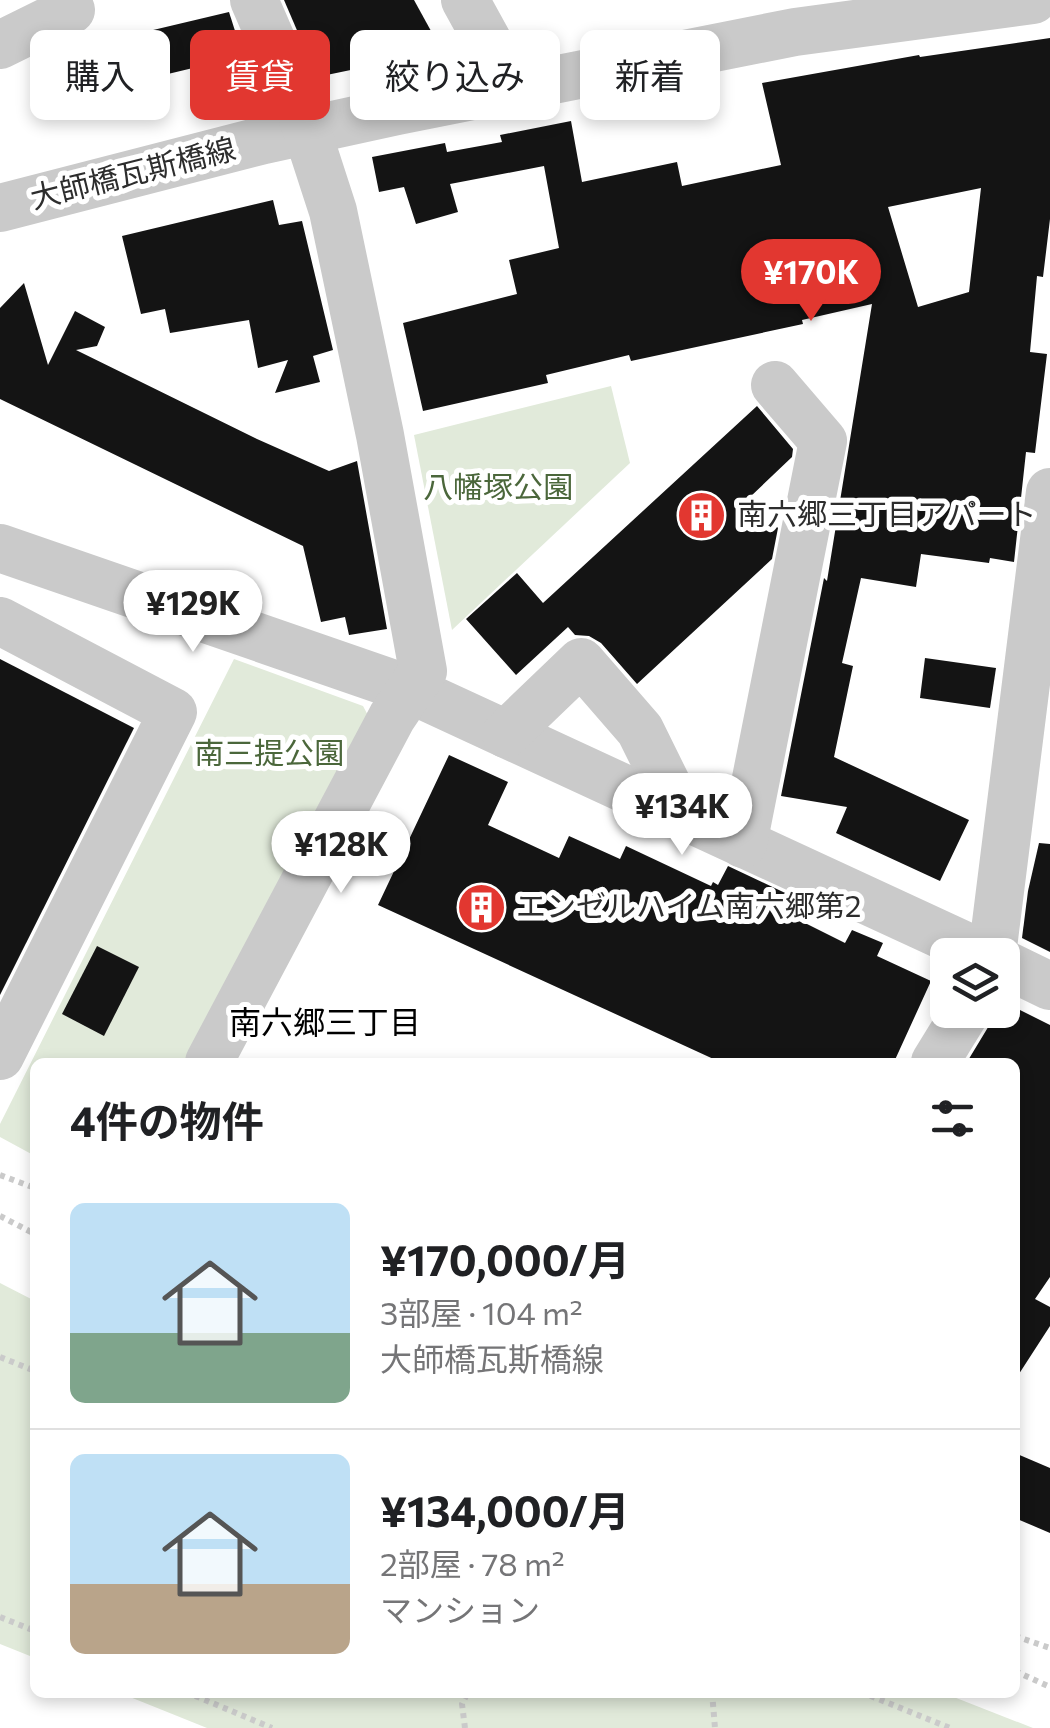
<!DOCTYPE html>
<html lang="ja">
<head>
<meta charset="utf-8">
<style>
  body { margin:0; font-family:Commissioner,"Noto Sans JP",sans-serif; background:#f6f6f6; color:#202124; height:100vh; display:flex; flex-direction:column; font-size:38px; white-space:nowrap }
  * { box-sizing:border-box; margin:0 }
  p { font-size:32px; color:#757577 }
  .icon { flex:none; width:55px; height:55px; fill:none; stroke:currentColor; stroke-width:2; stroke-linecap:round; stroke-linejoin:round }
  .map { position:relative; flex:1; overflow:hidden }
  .panel { position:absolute; left:30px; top:1058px; width:990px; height:640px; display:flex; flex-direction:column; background:#fff; border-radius:15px; box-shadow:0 5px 15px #0003 }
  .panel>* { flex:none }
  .guide { position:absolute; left:30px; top:30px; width:990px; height:90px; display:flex; gap:20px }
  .buttons { position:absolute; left:930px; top:938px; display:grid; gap:20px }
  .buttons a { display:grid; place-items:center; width:90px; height:90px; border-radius:15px; background:#fff; box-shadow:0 5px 15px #0003; font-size:50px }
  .price { position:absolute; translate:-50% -85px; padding:0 22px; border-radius:35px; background:#fff; color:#222; font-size:32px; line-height:65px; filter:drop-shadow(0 2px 5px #0008) }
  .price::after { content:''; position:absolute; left:50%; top:60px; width:30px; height:22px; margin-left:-15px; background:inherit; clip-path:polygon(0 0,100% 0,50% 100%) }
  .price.selected { background:#e23730; color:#fff }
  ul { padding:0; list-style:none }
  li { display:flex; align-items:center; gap:30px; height:250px; padding:0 40px }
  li+li { border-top:2px solid #e0e0e0 }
  li span { display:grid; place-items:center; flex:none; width:280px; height:200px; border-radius:15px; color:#555 }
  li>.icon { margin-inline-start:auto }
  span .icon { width:120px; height:120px; fill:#fffc; stroke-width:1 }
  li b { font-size:42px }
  h2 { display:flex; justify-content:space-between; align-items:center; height:120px; padding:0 40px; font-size:42px }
  .chip { padding:0 35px; border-radius:15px; background:#fff; box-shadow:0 5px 15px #0003; font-size:35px; line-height:90px }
  .chip.selected { background:#e23730; color:#fff }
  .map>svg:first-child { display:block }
  .park { fill:#e1eada }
  .building { fill:#141414; fill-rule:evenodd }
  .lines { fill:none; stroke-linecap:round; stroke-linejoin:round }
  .path { stroke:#cacaca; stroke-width:6; stroke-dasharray:5 5; stroke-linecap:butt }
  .minor { stroke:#cacaca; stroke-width:48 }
  .labels { text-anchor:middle; stroke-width:10; stroke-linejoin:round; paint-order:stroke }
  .street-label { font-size:30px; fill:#2d2d2d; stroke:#fff }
  .park-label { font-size:30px; fill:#4b673b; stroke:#fff }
  .poi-label { font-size:30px; fill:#2d2d2d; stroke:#fff; text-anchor:start }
  .neighbourhood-label { font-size:32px; fill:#000; stroke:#fff }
</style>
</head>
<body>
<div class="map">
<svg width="1050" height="1728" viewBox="0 0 1050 1728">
  <rect width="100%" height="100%" fill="#fff"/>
  <g class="park">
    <polygon points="611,386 630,463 452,630 414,435"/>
    <polygon points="234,659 363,706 371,721 189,1062 35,1062 35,1156 0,1137 0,1124"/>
    <polygon points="0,1283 35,1301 35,1658 0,1644"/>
    <polygon points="941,1692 1033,1728 207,1728 120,1693"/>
  </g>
  <g class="building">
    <polygon points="284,0 414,0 442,51 317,77"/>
    <polygon points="229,12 243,56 122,85 111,40"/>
    <path d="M 1050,38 L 1050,219 L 1043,277 L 1037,276 L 1030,352 L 1047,354 L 1035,453 L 1026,452 L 1014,562 L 990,558 L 989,563 L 921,554 L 916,587 L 861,578 L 842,663 L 853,666 L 834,757 L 969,820 L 940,881 L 836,833 L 847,807 L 781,796 L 824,578 L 827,581 L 872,304 L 802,320 L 803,324 L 631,361 L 629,355 L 546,375 L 548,383 L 423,411 L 403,323 L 517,294 L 509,260 L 559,248 L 544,166 L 450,184 L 458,212 L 416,224 L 404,187 L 379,192 L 372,157 L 445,143 L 447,152 L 502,142 L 500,135 L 571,121 L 582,182 L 677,162 L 682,186 L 781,165 L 762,83 L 919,55 L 920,57 ZM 981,188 L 969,292 L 918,307 L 888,207 Z"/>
    <polygon points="273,200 279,225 302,221 333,350 313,356 320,382 275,393 288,360 258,368 249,320 170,333 165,309 141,314 122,236"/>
    <polygon points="24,283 48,365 75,311 105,327 97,346 76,350 257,439 329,471 357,461 387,629 349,635 345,617 321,622 303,546 0,399 0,308"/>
    <polygon points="757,406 793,449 792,457 749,498 778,528 772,559 637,684 601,643 589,636 575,635 568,627 516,675 466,619 517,573 543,603"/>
    <polygon points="925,658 996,668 990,708 920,698"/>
    <polygon points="0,659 134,728 0,995"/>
    <polygon points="449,755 508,782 488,825 559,858 569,836 620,859 626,846 711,886 713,882 718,885 728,866 800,900 793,917 845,943 852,930 883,943 877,956 931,981 894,1062 720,1062 378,905"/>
    <polygon points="1039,843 1050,844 1050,952 1022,938 1028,891"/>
    <polygon points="97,946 139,967 104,1036 62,1014"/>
    <polygon points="1002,1001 1050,1025 1050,1277 1035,1299 1050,1307 1050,1326 1015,1380 1015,1062 967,1062 990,1024 994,1010 1002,1010"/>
    <polygon points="1015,1453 1050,1468 1050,1533 1015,1518"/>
  </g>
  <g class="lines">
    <g class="path">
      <polyline points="0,1175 35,1188"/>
      <polyline points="0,1216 35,1234"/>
      <polyline points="0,1357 35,1371"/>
      <polyline points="0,1617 35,1631"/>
      <polyline points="1015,1636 1050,1648"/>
      <polyline points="1015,1671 1050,1687"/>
      <polyline points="186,1692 272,1728"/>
      <polyline points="712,1692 715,1728"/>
      <polyline points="861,1692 950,1728"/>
      <polyline points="465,1728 462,1704 468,1692"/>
    </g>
    <g class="minor">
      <polyline points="465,0 514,89"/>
      <polyline points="0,45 71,10 66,0"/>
      <polyline points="0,208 264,140 397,111 795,32 1033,0"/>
      <polyline points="0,548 411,690 985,955"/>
      <polyline points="0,621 173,712 0,1056"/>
      <polyline points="506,734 581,662 640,730 682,815"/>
      <polyline points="743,844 823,441 775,385"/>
      <polyline points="992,955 1050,492"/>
      <polyline points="1002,963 1050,986"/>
      <polyline points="209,1062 392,717 423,671 380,435 333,211 296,97 254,0"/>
      <polyline points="935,1062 967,1010"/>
    </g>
  </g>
  <defs>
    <symbol id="building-disc" viewBox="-11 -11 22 22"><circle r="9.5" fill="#e23730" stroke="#fff"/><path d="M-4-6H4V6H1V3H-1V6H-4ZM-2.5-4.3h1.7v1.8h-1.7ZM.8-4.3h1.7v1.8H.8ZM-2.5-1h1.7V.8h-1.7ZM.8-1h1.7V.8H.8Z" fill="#fff"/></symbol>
  </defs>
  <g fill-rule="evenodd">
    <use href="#building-disc" x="674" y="488" width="55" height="55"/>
    <use href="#building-disc" x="454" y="880" width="55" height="55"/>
  </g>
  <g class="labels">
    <g class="street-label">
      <text transform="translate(133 174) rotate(-14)" y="10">大師橋瓦斯橋線</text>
    </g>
    <g class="park-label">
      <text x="498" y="498">八幡塚公園</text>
      <text x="269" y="764">南三提公園</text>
    </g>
    <g class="poi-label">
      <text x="737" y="525">南六郷三丁目アパート</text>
      <text x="516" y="917">エンゼルハイム南六郷第2</text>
    </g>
    <g class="neighbourhood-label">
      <text x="325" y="1034">南六郷三丁目</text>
    </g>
  </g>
</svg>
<div class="buttons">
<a><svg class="icon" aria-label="layers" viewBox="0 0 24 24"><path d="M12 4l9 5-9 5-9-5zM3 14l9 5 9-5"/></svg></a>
</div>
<b class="price selected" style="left:811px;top:324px">¥170K</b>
<b class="price" style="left:193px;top:655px">¥129K</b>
<b class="price" style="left:682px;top:858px">¥134K</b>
<b class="price" style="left:341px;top:896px">¥128K</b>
<div class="guide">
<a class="chip">購入</a>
<a class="chip selected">賃貸</a>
<a class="chip">絞り込み</a>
<a class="chip">新着</a>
</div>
<section class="panel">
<h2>4件の物件<svg class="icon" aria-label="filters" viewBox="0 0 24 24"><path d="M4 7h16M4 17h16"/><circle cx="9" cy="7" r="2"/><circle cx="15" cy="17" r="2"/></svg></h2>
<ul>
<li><span style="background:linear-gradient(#bfe0f5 65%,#7fa58c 0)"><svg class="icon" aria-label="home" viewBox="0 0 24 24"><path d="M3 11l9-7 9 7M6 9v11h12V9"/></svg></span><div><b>¥170,000/月</b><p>3部屋 · 104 m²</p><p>大師橋瓦斯橋線</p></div></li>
<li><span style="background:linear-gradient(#bfe0f5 65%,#b9a48a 0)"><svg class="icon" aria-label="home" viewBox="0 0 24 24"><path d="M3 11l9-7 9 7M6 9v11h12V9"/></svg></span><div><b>¥134,000/月</b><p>2部屋 · 78 m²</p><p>マンション</p></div></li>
</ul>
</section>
</div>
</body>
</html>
